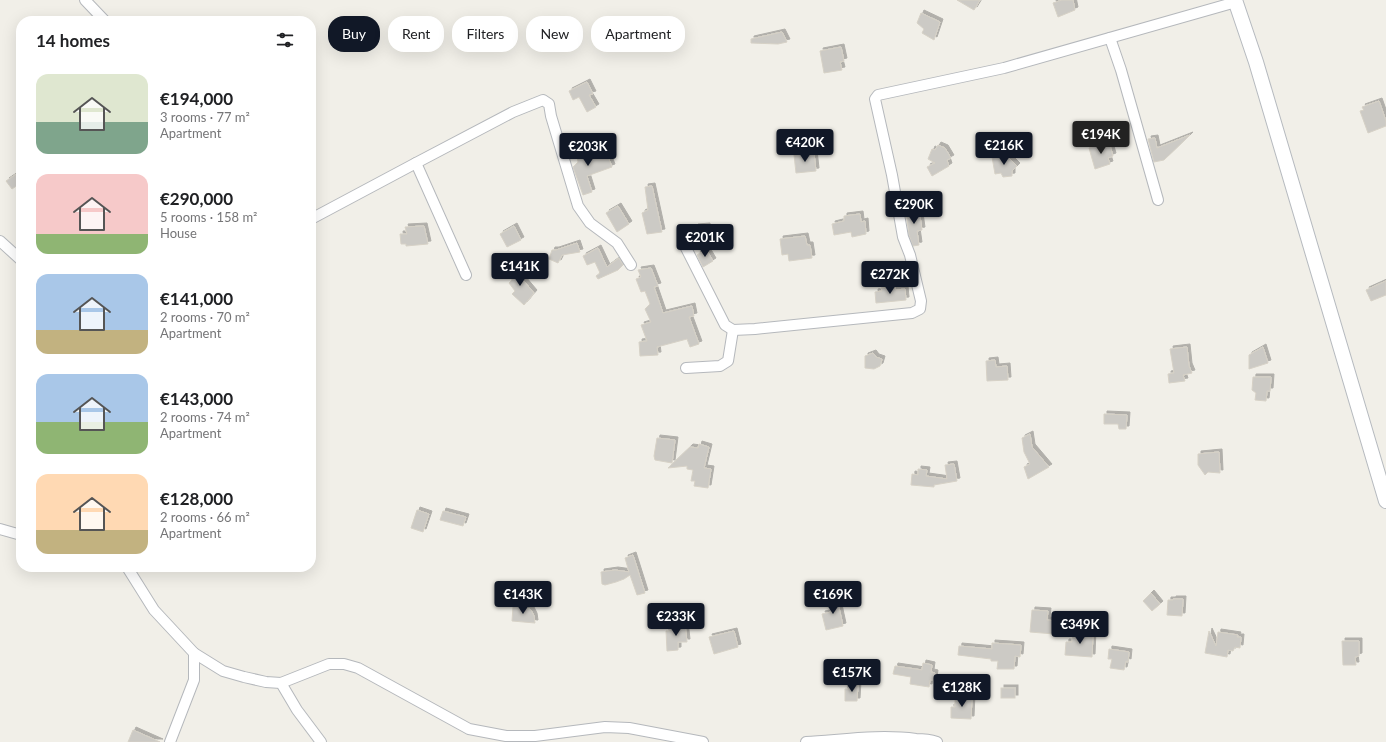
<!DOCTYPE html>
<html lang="en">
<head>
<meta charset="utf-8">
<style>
  body { margin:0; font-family:Lato,sans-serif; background:#f6f6f6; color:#202124; height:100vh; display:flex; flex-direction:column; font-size:15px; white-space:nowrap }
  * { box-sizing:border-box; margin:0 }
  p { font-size:13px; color:#757577 }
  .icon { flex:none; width:22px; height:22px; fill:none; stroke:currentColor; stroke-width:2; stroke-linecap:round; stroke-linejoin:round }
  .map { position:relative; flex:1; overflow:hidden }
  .details { position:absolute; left:16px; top:16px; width:300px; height:556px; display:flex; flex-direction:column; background:#fff; border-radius:16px; box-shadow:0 4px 16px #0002 }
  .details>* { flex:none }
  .banner { position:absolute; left:328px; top:16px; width:380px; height:36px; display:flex; gap:8px }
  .price { position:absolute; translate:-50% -34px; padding:0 9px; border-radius:4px; background:#111827; color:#fff; font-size:13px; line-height:26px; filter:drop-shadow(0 1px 2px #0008) }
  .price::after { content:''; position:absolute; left:50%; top:24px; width:12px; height:9px; margin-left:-6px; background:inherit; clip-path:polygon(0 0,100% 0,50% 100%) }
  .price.on { background:#222; color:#fff }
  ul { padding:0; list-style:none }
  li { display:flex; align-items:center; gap:12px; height:100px; padding:0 20px }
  li span { display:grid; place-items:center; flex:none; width:112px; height:80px; border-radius:12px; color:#555 }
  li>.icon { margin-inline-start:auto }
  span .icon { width:48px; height:48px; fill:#fffc; stroke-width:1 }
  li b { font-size:17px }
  h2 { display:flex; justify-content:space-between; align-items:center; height:48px; padding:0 20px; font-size:17px }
  .chip { padding:0 14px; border-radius:16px; background:#fff; box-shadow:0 4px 16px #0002; font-size:14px; line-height:36px }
  .chip.on { background:#111827; color:#fff }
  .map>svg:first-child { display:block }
  .building { fill:#cccac5; stroke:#d6d1c6; filter:url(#shadow) }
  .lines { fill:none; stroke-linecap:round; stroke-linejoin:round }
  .minor-casing { stroke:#b5b8bc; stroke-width:12 }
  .secondary-casing { stroke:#b6babf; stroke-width:16 }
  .minor { stroke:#fff; stroke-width:10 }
  .secondary { stroke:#fff; stroke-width:14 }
</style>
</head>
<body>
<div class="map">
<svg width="1386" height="742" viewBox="0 0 1386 742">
  <defs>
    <filter id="shadow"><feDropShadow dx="3" dy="-3" stdDeviation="0" flood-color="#0004"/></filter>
  </defs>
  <rect width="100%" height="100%" fill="#f1efe8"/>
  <g class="building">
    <polygon points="957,0 980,0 974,10"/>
    <polygon points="1062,0 1073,0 1075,10 1058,17 1053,3"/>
    <polygon points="921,13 940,22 934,40 922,33 924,29 917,23"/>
    <polygon points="782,32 787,42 778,44 751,43 751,39"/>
    <polygon points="841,47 844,61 840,62 842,70 824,73 820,51"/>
    <polygon points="587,82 593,94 589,95 596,107 587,112 579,97 573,100 569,91"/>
    <polygon points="1379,101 1386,121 1386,126 1368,133 1360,111 1364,110 1362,107"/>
    <polygon points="1190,135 1164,160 1154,162 1148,139 1155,138 1157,148"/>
    <polygon points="579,138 587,161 607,154 612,167 587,176 592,192 583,195 573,167 578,162 574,139"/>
    <polygon points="1109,142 1113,156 1108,158 1110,164 1095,169 1089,148"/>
    <polygon points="938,145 945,148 951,158 947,160 949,166 932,176 927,167 935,163 928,159 932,149 935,150"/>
    <polygon points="814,153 816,171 796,173 794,155"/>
    <polygon points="1006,155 1017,166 1012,171 1012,176 1003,177 1001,173 995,174 992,157"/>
    <polygon points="21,171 21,183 12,189 6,181"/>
    <polygon points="652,186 662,232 647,234 642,213 648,210 645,187"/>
    <polygon points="618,206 629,224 617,232 606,213"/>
    <polygon points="919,209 922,230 917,231 919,245 913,246 909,235 906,211"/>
    <polygon points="860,214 861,222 865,221 866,234 852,237 851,232 834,235 832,224 844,221 844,216"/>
    <polygon points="424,226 428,244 406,246 406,244 401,244 400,234 407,234 405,227"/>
    <polygon points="514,226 521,240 507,247 500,234"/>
    <polygon points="707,226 708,237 696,237 695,227"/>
    <polygon points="805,236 807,245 810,245 812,258 789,261 788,254 782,255 780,239"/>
    <polygon points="577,243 580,252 562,255 558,263 549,259 552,250 556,250"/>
    <polygon points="598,248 607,267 619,258 623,265 618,270 598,279 596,276 600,273 595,262 587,265 583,256"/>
    <polygon points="706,249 713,261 703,267 697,255"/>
    <polygon points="506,260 534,293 524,305 512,294 515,291 509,283 512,280"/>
    <polygon points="651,268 658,286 654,287 663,313 692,306 694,316 689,317 699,344 690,347 687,339 657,347 658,355 640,356 639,342 647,341 641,325 651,322 645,309 650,304 645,291 641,292 636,279 641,277 638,270"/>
    <polygon points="1386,281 1386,295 1371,301 1366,290"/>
    <polygon points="894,286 896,290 905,289 906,300 876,303 875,292 882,291 881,288"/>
    <polygon points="1187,347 1189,366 1192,373 1183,375 1185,381 1169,383 1168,374 1174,373 1170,349"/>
    <polygon points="1263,347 1268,363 1249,369 1249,355"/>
    <polygon points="873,353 876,357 882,359 880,366 874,369 865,368 865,356"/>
    <polygon points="995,360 996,367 1007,366 1008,380 987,381 986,361"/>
    <polygon points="1253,377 1271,377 1270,391 1267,391 1266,401 1255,400 1256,393 1252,390"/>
    <polygon points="1104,414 1127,415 1126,429 1119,429 1118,424 1104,424"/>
    <polygon points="1030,434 1032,447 1049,467 1028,479 1024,467 1030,464 1024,452 1022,438"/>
    <polygon points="657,438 675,440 672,463 655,460 654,456"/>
    <polygon points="699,444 709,447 704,468 711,469 708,488 694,486 695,481 691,481 693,470 687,469 687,466 668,468 690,447 698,448"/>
    <polygon points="1219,452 1220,473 1208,472 1205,475 1198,465 1198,454"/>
    <polygon points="954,464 957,481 934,485 934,487 911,485 912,474 918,475 918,469 927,470 926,476 947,479 945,465"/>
    <polygon points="417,510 429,514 423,532 411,528"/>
    <polygon points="443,511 466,517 463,526 440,520"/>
    <polygon points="633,555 645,593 637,595 630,575 624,579 616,582 605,585 602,584 601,572 615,570 629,572 625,558"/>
    <polygon points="835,589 843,626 826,630 822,614 831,612 833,590"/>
    <polygon points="1151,593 1160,604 1152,611 1143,601"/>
    <polygon points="1173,599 1183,599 1182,616 1167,615 1168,600 1173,600"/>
    <polygon points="513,606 526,607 531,610 534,616 535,623 512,621"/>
    <polygon points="1032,610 1048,611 1047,620 1055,621 1054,634 1030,632"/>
    <polygon points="685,624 687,642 678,642 678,650 667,651 666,631 670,631 670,628 676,628 676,625"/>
    <polygon points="734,631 738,647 714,654 709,637"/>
    <polygon points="1209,631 1216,646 1218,632 1238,635 1237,637 1241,637 1240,648 1235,647 1233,651 1228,650 1227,657 1205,653"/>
    <polygon points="1073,632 1093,633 1092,657 1065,655 1066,642 1072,642"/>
    <polygon points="1342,641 1359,641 1359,656 1355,657 1356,665 1343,665"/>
    <polygon points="992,643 1021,645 1020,657 1015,656 1014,669 997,669 998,661 991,661 991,659 958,655 959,646 992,649"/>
    <polygon points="1109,649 1129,652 1128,662 1126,661 1124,670 1110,668 1112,659 1108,659"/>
    <polygon points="923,663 932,665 931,672 935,673 934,680 930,680 929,687 910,684 911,677 893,674 895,666 922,670"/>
    <polygon points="850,684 858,684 857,701 845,701 845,689 849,689"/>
    <rect x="1001" y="688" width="14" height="10"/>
    <polygon points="955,696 972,697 971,719 951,718 951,707 955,707"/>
    <polygon points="133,730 160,742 128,742"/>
  </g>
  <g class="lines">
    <defs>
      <g id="minor">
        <polyline points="85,0 105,21"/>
        <polyline points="1110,38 1121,70 1158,200"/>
        <polyline points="416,163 466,275"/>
        <polyline points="311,219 416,163 513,112 543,100 549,104 551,116 578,206 590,223 617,243 631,265"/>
        <polyline points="0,241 21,260"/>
        <polyline points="685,246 725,325 733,330 755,329 912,313 920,309 921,301 910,255 903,237 892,175 875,99 878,95 1004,68 1236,2"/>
        <polyline points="686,368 720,366 728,361 733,330"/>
        <polyline points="0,529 21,535"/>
        <polyline points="127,567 154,610 194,653 223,671 244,677 266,682 281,683 329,664 344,664 358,668 469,729 506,736 535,736 605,727 629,728 703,742"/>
        <polyline points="281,683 297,710 321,742"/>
        <polyline points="170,742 194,680 194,653"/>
        <path d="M 806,742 C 842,740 879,734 916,739 C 923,739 931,740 937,742"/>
      </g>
      <polyline id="secondary" points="1235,0 1256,62 1386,501"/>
    </defs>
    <use href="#minor" class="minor-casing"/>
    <use href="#secondary" class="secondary-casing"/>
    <use href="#minor" class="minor"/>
    <use href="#secondary" class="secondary"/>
  </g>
</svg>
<b class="price on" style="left:1101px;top:155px">€194K</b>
<b class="price" style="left:805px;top:163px">€420K</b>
<b class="price" style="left:1004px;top:166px">€216K</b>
<b class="price" style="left:588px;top:167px">€203K</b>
<b class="price" style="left:914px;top:225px">€290K</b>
<b class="price" style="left:705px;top:258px">€201K</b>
<b class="price" style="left:520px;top:287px">€141K</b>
<b class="price" style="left:890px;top:295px">€272K</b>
<b class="price" style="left:523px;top:615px">€143K</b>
<b class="price" style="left:833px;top:615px">€169K</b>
<b class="price" style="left:676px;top:637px">€233K</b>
<b class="price" style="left:1080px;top:645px">€349K</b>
<b class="price" style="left:852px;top:693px">€157K</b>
<b class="price" style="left:962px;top:708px">€128K</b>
<div class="banner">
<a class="chip on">Buy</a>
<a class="chip">Rent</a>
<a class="chip">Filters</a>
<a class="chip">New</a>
<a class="chip">Apartment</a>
</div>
<section class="details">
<h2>14 homes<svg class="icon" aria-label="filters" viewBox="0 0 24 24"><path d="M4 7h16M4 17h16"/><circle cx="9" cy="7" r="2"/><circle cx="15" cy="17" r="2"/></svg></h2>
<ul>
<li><span style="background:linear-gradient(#dfe7d0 60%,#7fa58c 0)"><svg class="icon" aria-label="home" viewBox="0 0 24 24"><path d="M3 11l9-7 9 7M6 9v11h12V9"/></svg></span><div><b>€194,000</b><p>3 rooms · 77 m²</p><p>Apartment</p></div></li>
<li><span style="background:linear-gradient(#f6c9c9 75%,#8fb573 0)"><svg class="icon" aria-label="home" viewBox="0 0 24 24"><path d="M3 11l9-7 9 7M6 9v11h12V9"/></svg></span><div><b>€290,000</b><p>5 rooms · 158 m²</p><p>House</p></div></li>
<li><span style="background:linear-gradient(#a9c7e8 70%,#c2b280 0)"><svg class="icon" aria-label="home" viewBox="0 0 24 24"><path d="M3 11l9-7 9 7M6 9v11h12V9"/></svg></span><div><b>€141,000</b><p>2 rooms · 70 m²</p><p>Apartment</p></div></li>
<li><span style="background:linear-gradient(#a9c7e8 60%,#8fb573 0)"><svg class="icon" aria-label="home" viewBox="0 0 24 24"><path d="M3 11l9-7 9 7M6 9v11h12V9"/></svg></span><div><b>€143,000</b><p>2 rooms · 74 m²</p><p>Apartment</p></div></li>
<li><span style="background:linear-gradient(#ffd9b3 70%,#c2b280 0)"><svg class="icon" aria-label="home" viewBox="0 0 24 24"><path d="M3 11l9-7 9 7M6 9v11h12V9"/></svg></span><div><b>€128,000</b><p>2 rooms · 66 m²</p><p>Apartment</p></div></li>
</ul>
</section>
</div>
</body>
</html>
